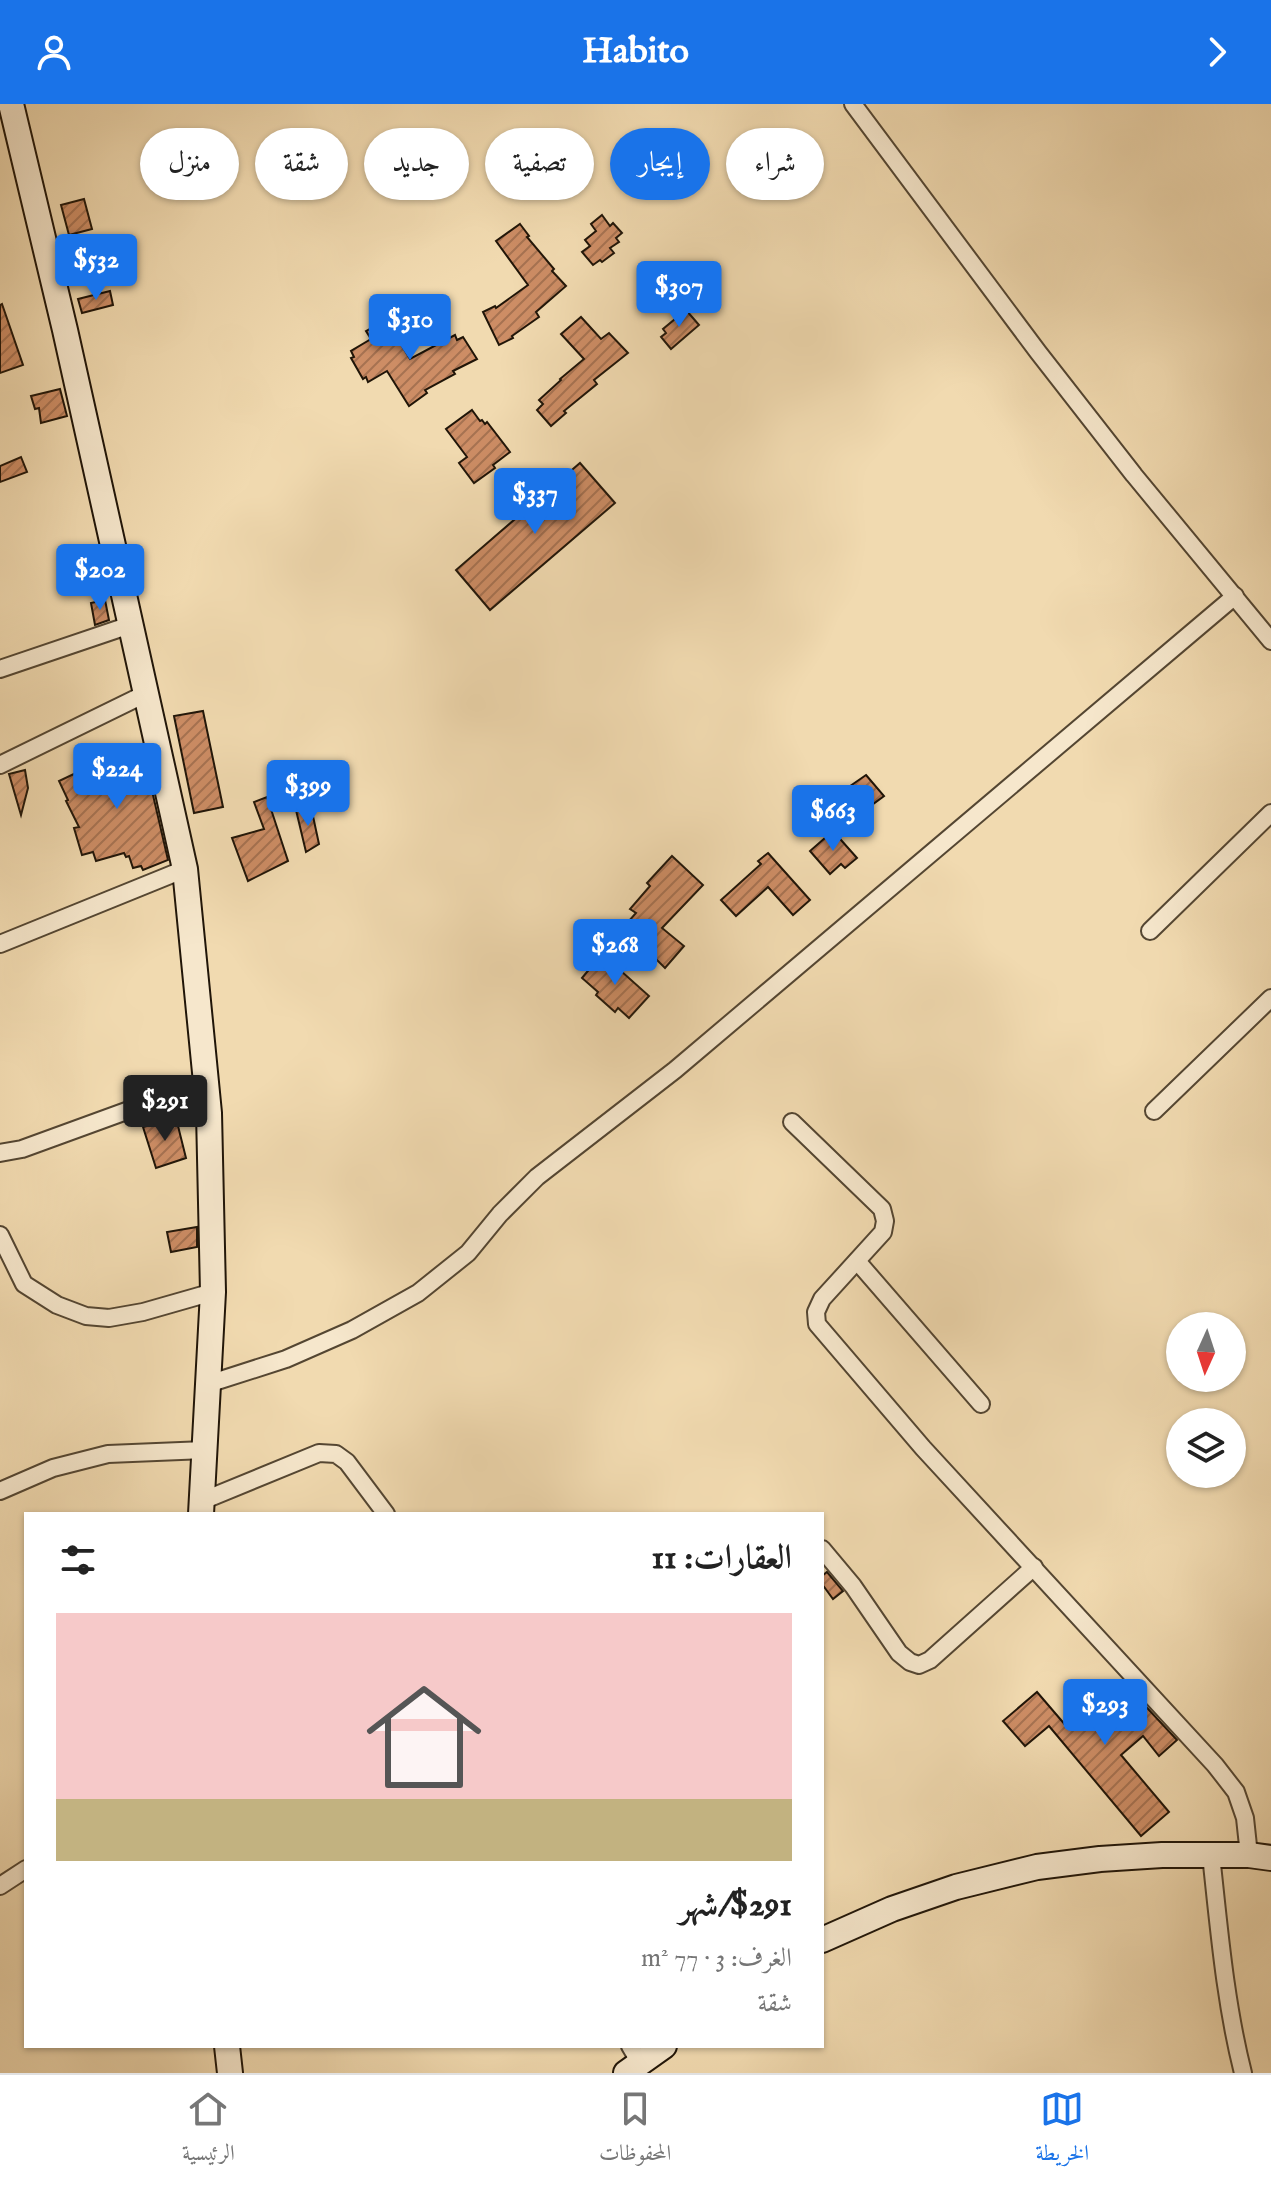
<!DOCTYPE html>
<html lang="ar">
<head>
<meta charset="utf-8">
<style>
  body { margin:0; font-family:"IM FELL English",Amiri,serif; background:#f6f6f6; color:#222; direction:rtl; height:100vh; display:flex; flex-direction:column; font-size:30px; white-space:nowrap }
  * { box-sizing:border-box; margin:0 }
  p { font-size:26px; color:#767676 }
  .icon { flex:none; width:44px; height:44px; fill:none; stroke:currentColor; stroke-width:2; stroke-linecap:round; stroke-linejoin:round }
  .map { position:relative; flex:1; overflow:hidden; direction:ltr }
  .side { position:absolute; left:24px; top:1408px; width:800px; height:536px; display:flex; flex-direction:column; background:#fff; border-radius:0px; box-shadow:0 2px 6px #0004; direction:rtl }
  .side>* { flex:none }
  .guide { position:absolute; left:24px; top:24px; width:800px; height:72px; direction:rtl; display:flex; gap:16px }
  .needle { width:52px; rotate:183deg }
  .buttons { position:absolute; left:1166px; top:1208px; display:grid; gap:16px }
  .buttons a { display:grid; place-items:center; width:80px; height:80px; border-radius:50%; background:#fff; box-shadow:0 2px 6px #0004; font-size:40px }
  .price { position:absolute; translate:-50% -68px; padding:0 18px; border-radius:8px; background:#1a73e8; color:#fff; font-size:26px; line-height:52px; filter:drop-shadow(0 2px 4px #0008) }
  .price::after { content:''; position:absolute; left:50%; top:48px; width:24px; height:18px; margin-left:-12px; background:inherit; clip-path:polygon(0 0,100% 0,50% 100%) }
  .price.current { background:#222; color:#fff }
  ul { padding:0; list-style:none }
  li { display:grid; align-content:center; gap:16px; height:424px; padding:0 32px }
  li+li { border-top:2px solid #e0e0e0 }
  li span { display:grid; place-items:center; height:248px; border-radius:0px; color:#555 }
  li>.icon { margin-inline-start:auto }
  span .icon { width:144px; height:144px; fill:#fffc; stroke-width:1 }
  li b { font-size:34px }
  h2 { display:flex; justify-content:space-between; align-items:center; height:96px; padding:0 32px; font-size:34px }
  .pill { padding:0 28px; border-radius:36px; background:#fff; box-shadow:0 2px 6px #0004; font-size:28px; line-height:72px }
  .pill.current { background:#1a73e8; color:#fff }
  header { display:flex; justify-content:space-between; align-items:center; height:104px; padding:0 32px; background:#1a73e8; color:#fff; font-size:36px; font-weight:800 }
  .tabs { display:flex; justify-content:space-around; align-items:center; height:112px; border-top:2px solid #e0e0e0; background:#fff; font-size:22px; color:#767676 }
  .tabs a { display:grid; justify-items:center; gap:4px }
  .tabs .current { color:#1a73e8 }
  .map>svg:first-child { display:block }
  .building { fill:url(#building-hatch); stroke:#201508; stroke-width:2 }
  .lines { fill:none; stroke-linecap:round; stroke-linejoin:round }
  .street-casing { stroke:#544632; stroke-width:20 }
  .secondary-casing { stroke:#201508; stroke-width:28 }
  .street { stroke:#f6e7cc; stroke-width:16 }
  .secondary { stroke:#f6e7cc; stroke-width:24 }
</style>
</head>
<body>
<header><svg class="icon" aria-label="forward" viewBox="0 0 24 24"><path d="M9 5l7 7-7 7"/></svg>Habito<svg class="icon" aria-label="person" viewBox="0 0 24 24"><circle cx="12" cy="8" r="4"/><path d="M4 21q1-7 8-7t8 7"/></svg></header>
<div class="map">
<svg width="1271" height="1969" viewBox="0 0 1271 1969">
  <defs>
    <pattern id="building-hatch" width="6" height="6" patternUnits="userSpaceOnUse" patternTransform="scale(2)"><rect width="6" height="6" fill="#cd8d65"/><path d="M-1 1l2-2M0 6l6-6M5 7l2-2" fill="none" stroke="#a67251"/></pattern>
  </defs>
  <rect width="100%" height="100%" fill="#f1dab0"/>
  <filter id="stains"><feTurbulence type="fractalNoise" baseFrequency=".0025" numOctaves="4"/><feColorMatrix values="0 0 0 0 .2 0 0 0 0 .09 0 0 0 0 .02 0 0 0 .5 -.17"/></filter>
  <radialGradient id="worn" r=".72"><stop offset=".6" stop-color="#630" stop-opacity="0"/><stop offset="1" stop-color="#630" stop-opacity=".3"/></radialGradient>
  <g class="building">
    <polygon points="84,95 92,125 69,131 61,101"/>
    <polygon points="602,111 610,122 613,119 622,129 616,134 619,138 610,144 614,149 602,158 600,156 593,161 582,148 590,142 585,136 596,127 591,120"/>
    <polygon points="520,120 529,132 527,133 554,165 552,167 566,182 536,208 539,213 512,232 513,234 499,241 483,208 495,202 496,204 528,181 496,137"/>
    <polygon points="110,187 113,201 82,209 78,195"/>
    <polygon points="2,200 23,261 0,269 0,201"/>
    <polygon points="686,206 699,221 671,245 661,233 666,229 663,225"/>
    <polygon points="581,213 601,235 609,229 628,249 594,276 597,280 564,307 566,309 551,322 537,306 543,300 539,296 561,276 560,275 584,255 561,230"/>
    <polygon points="386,216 410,255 455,231 457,236 463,233 477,255 453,267 455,270 425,286 427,289 409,302 387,267 368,278 366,273 363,275 351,254 354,253 351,247 371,235 366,227"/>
    <polygon points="60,285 67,312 41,319 39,304 35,305 31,292"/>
    <polygon points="472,306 480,317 482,316 485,320 487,318 510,348 493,361 495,364 474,379 459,359 467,353 446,325"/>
    <polygon points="21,353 27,368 0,378 0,362"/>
    <polygon points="580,359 615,399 490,506 456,466"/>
    <polygon points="105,496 109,516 95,521 91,499"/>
    <polygon points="203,607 223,703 194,709 174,612"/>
    <polygon points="136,641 147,664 151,680 148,681 153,691 168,756 143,766 141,762 133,764 129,752 126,753 124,749 96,757 93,748 82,751 74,724 79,723 66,697 68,696 59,677 97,659 98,661 122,649 121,647"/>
    <polygon points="25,666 28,684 21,711 9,670"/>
    <polygon points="866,671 884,692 850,717 833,694"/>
    <polygon points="267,693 288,757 248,777 232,734 264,725 254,698"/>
    <polygon points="311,703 319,740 306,748 296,706"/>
    <polygon points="833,727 857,754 845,764 841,760 830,770 810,747"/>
    <polygon points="768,749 810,796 793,811 768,783 736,812 721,796 761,760 758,757"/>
    <polygon points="672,752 703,781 662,824 684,842 665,864 657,856 654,860 635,843 638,839 622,825 636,809 630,805 650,782 647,779"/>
    <polygon points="602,850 649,892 629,914 618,904 615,908 596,891 598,888 582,874"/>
    <polygon points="176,1014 186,1054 156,1064 143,1023"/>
    <polygon points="197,1123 197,1143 171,1148 167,1128"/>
    <polygon points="827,1468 843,1487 833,1495 822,1480 822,1472"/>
    <polygon points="1122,1577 1177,1636 1159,1652 1143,1632 1121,1651 1169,1708 1141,1732 1049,1622 1025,1642 1003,1617 1037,1588 1067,1623"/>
  </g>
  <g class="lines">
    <defs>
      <g id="street">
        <polyline points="853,0 1038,248 1134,371 1271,537"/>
        <polyline points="0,565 130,521"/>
        <polyline points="0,661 145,590"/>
        <polyline points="1150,827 1271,709"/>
        <polyline points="0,840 185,765"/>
        <polyline points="1154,1007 1271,894"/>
        <polyline points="792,1018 882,1105 885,1117 883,1128 822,1195 816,1208 817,1220 923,1344 1215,1661 1236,1688 1245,1714 1249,1751"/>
        <polyline points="0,1049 22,1045 206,978"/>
        <polyline points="0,1131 24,1180 57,1201 86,1212 109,1214 143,1208 213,1188"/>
        <polyline points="857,1157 981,1300"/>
        <polyline points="208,1280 286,1255 352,1226 418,1189 468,1149 500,1110 537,1073 675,966 1235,492"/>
        <polyline points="0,1387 53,1364 108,1350 205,1346"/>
        <polyline points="202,1397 319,1349 336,1350 347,1358 386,1410"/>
        <polyline points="822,1445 853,1482 899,1549 910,1558 919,1561 930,1556 1034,1463"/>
        <path d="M 1211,1751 C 1219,1824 1225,1898 1243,1969"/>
        <polyline points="0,1782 26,1765"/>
        <polyline points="630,1942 640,1959"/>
      </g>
      <g id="secondary">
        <polyline points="11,0 65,226 185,765 209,1009 213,1188 201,1410"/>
        <polyline points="822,1836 892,1805 956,1783 1037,1763 1100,1755 1162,1751 1249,1751 1271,1754"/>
        <polyline points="227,1942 230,1969"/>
        <polyline points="626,1969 664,1942"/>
      </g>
    </defs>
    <use href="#street" class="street-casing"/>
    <use href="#secondary" class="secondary-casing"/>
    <use href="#street" class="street"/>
    <use href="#secondary" class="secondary"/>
  </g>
  <rect width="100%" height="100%" filter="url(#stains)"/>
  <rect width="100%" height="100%" fill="url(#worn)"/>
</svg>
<div class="buttons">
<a><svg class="needle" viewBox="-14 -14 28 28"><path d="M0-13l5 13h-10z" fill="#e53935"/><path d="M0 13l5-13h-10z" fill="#767676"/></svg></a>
<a><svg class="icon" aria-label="layers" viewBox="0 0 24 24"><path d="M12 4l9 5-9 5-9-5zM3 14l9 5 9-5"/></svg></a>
</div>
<b class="price" style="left:96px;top:198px">$532</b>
<b class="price" style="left:679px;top:225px">$307</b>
<b class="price" style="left:410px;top:258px">$310</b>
<b class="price" style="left:535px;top:432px">$337</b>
<b class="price" style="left:100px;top:508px">$202</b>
<b class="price" style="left:117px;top:707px">$224</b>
<b class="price" style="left:308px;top:724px">$399</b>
<b class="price" style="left:833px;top:749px">$663</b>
<b class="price" style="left:615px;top:883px">$268</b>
<b class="price current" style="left:165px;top:1039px">$291</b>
<b class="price" style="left:1105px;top:1643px">$293</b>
<div class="guide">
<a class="pill">شراء</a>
<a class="pill current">إيجار</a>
<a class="pill">تصفية</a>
<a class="pill">جديد</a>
<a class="pill">شقة</a>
<a class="pill">منزل</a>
</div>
<section class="side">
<h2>العقارات: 11<svg class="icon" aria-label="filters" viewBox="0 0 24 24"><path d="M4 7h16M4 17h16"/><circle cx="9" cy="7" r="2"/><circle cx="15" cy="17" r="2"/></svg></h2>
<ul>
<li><span style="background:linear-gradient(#f6c9c9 75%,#c2b280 0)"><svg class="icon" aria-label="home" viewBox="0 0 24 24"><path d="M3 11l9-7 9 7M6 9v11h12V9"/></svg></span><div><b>$291/شهر</b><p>الغرف: 3 · 77 m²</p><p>شقة</p></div></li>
</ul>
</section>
</div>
<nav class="tabs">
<a class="current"><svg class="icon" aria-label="map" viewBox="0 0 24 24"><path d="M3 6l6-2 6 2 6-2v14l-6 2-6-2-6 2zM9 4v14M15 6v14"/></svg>الخريطة</a>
<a><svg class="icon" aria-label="saved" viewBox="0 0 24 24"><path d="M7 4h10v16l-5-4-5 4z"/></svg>المحفوظات</a>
<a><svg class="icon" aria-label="home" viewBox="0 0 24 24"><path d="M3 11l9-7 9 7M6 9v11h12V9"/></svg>الرئيسية</a>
</nav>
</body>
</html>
